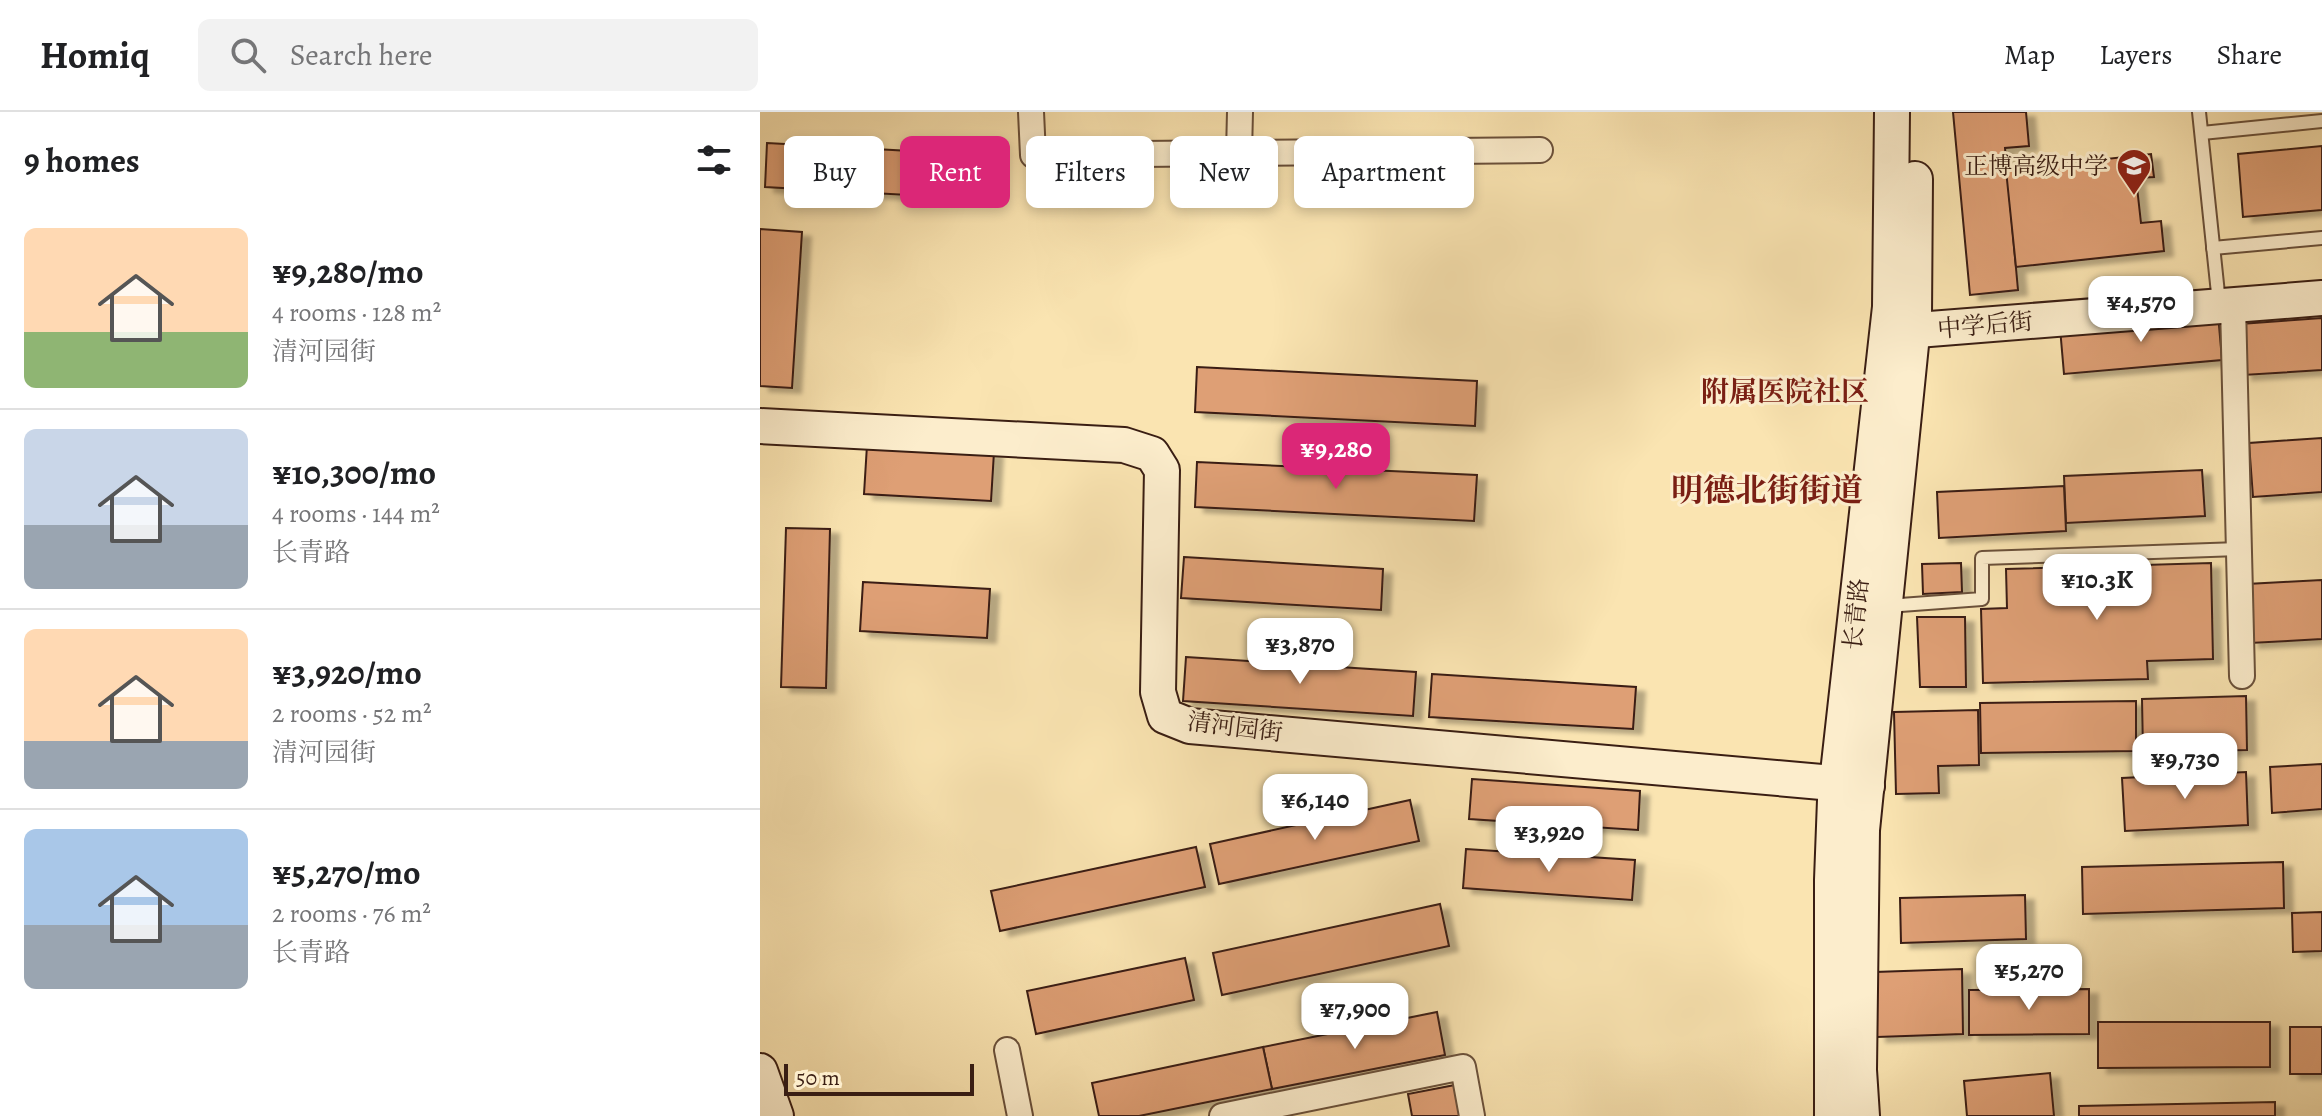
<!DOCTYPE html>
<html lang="en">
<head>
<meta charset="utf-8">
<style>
  body { margin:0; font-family:Alegreya,"Noto Serif SC",serif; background:#f2f2f2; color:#202124; height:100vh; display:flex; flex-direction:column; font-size:30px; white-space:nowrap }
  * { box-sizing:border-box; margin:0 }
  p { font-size:26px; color:#757577 }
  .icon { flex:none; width:44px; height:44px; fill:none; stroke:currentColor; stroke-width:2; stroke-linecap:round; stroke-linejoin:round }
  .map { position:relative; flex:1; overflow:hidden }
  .drawer { display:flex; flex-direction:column; background:#fff; width:760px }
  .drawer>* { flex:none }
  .top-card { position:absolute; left:24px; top:24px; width:760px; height:72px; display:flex; gap:16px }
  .scale { position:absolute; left:24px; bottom:20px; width:190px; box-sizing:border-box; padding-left:8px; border:4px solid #3a1e13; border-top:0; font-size:22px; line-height:28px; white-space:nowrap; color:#3a1e13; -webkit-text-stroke:6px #fcedcc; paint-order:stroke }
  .price { position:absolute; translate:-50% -68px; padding:0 18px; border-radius:16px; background:#fff; color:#222; font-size:26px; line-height:52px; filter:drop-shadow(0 2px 4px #0008) }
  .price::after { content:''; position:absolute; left:50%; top:48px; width:24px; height:18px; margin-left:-12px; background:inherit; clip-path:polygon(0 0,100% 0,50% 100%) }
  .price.selected { background:#db2777; color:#fff }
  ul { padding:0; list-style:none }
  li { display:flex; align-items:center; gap:24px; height:200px; padding:0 24px }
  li+li { border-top:2px solid #e0e0e0 }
  li span { display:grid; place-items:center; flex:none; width:224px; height:160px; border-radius:12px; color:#555 }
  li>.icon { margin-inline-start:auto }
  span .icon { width:96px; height:96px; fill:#fffc; stroke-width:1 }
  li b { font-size:34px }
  h2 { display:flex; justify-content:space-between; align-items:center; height:96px; padding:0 24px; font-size:34px }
  .tag { padding:0 28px; border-radius:12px; background:#fff; box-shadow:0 4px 12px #0003; font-size:28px; line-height:72px }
  .tag.selected { background:#db2777; color:#fff }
  header { display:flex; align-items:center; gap:48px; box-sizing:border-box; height:112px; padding:0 40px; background:#fff; border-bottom:2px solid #e0e0e0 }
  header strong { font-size:38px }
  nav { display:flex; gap:44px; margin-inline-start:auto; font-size:28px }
  .search { width:560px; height:72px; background:#f2f2f2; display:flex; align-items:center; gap:20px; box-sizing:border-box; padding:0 28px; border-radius:12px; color:#757577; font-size:30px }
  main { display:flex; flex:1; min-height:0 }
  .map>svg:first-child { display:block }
  .building { fill:#de9f75; stroke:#3a1e13; stroke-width:2; filter:url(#shadow) }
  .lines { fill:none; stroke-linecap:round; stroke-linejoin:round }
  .lane-casing { stroke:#6a503a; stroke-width:16 }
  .street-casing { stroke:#6a503a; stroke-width:28 }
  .secondary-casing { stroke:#3a1e13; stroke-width:38 }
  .lane { stroke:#fcedcc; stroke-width:12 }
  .street { stroke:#fcedcc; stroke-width:24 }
  .secondary { stroke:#fcedcc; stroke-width:34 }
  .labels { text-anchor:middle; stroke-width:6; stroke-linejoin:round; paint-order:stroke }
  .poi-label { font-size:24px; fill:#3a1e13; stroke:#fcedcc; text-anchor:end }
  .street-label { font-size:24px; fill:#3a1e13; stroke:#fcedcc }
  .quarter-label { font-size:28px; font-weight:bold; fill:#7a1f14; stroke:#fcedcc }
  .district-label { font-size:32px; font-weight:bold; fill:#7a1f14; stroke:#fcedcc }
</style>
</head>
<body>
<header>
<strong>Homiq</strong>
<div class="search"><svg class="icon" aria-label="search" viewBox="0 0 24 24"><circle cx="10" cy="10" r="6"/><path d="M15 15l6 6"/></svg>Search here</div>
<nav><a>Map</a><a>Layers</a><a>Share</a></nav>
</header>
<main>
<section class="drawer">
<h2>9 homes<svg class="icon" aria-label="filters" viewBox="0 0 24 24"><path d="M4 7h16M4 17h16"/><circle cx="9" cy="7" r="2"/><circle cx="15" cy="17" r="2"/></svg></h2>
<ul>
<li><span style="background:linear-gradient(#ffd9b3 65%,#8fb573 0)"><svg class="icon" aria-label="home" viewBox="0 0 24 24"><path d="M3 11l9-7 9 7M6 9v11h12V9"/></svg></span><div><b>¥9,280/mo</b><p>4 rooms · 128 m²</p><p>清河园街</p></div></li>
<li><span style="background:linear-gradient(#c9d6e8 60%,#9aa5b1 0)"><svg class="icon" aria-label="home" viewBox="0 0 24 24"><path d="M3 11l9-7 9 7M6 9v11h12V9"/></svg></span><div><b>¥10,300/mo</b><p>4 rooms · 144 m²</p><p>长青路</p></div></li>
<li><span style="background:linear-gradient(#ffd9b3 70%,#9aa5b1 0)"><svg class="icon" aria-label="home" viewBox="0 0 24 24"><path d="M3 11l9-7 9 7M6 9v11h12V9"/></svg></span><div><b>¥3,920/mo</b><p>2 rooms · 52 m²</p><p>清河园街</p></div></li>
<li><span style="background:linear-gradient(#a9c7e8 60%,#9aa5b1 0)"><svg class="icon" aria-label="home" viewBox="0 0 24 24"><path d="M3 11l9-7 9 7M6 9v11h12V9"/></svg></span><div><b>¥5,270/mo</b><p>2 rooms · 76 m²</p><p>长青路</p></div></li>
</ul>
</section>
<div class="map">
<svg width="1562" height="1004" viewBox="0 0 1562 1004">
  <defs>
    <filter id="shadow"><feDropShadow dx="9" dy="5" stdDeviation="2" flood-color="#0004"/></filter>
  </defs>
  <rect width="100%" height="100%" fill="#fae4b1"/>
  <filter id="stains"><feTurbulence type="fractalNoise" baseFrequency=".0025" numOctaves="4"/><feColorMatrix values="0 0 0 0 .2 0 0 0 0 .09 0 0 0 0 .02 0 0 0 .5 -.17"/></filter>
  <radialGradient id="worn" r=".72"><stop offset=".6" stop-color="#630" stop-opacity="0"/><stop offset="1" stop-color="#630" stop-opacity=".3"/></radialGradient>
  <g class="building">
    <polygon points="1193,0 1266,0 1269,34 1245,36 1258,178 1210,183"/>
    <polygon points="7,31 168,40 166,84 5,75"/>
    <polygon points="1562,34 1562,98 1483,105 1478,42"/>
    <polygon points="1391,42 1394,65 1376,66 1381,111 1401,109 1404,139 1256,155 1246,58"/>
    <polygon points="0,117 42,120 32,276 0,274"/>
    <polygon points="1458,202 1462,248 1304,262 1300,216"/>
    <polygon points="1562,206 1562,258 1483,263 1480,212"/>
    <polygon points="437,255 717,269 715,314 435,300"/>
    <polygon points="1562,326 1562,380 1493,385 1489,331"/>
    <polygon points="107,333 234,340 231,389 104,382"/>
    <polygon points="437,350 717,363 714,409 435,395"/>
    <polygon points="1442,358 1445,404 1306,411 1304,364"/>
    <polygon points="1304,374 1306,419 1179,426 1177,380"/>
    <polygon points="26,416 70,417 66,576 21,575"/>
    <polygon points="424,445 623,457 621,498 421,486"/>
    <polygon points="1201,451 1202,480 1163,482 1162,452"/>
    <polygon points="1451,451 1453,547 1387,549 1388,567 1223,571 1221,497 1247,496 1246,457"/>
    <polygon points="1562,468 1562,527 1490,531 1487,472"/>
    <polygon points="103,470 230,477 227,526 100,519"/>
    <polygon points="1157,505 1205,505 1206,575 1160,575"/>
    <polygon points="426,545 656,560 653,604 423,589"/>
    <polygon points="672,562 876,575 873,617 669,605"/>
    <polygon points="1486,584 1487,638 1383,640 1382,587"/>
    <polygon points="1376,589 1376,639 1221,641 1220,591"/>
    <polygon points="1218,598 1219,653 1178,654 1179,681 1136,682 1134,600"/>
    <polygon points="1562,652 1562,697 1512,701 1510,655"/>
    <polygon points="1486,660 1488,713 1365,719 1362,666"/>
    <polygon points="712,667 880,679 878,718 709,707"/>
    <polygon points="650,688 659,729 459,772 450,732"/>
    <polygon points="436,735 445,775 240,819 231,779"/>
    <polygon points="706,737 875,748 872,788 703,776"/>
    <polygon points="1523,750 1524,796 1323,802 1322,755"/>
    <polygon points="1265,783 1266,827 1141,831 1140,786"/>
    <polygon points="680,792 689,834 462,883 453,841"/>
    <polygon points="1562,800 1562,839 1533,840 1532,801"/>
    <polygon points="425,846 434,888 276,922 267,879"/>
    <polygon points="1202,857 1203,922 1117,925 1115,860"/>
    <polygon points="1329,877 1329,922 1209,923 1209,878"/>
    <polygon points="677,900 685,943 512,977 503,935"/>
    <polygon points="1338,910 1510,910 1510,955 1338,956"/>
    <rect x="1530" y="915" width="32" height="47"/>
    <polygon points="503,935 512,977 379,1004 339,1004 332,971"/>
    <polygon points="1290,961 1294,1004 1207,1004 1204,969"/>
    <polygon points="700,972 706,1004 652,1004 648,982"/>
    <polygon points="1515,990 1515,1004 1319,1004 1319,994"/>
  </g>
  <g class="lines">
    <defs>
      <g id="lane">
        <polyline points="1439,0 1459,191"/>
        <polyline points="1442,21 1562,9"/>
        <polyline points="1453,136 1562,126"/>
        <polyline points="1127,494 1222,487 1222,446 1479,437"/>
      </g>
      <g id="street">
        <polyline points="271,0 273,43 780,38"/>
        <polyline points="479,41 480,0"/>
        <polyline points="1473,193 1482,564"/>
        <polyline points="247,938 260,1004"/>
        <polyline points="462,1004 703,955 712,1004"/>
      </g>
      <g id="secondary">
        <polyline points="1132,220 1562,186"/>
        <polyline points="0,314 364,333 392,342 402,358 398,580 405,604 430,614 1107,674"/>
        <polyline points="0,959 16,1004"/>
        <polyline points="1072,1004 1072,768 1075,688 1130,195 1132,0"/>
        <polyline points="1102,1004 1099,958 1102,718 1154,203 1155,67"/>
      </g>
    </defs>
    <use href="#lane" class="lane-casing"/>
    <use href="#street" class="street-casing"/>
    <use href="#secondary" class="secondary-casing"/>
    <use href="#lane" class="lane"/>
    <use href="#street" class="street"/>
    <use href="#secondary" class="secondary"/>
  </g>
  <defs>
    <symbol id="school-pin" viewBox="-11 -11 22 30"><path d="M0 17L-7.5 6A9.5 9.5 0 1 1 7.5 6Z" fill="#8f2418" stroke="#fcedcc"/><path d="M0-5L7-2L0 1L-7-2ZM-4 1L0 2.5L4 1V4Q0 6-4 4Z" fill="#fff"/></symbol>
  </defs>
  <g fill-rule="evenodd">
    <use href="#school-pin" x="1354" y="34" width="40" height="54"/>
  </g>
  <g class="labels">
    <g class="poi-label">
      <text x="1348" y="62">正博高级中学</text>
    </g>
    <g class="street-label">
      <text transform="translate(1225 213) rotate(-5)" y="8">中学后街</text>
      <text transform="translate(1096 502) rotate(-84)" y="8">长青路</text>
      <text transform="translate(475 615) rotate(7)" y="8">清河园街</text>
    </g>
    <g class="quarter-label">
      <text x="1025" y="289">附属医院社区</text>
    </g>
    <g class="district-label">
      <text x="1007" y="389">明德北街街道</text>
    </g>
  </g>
  <rect width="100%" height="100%" filter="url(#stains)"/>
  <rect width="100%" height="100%" fill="url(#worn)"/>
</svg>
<div class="scale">50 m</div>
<b class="price" style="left:1381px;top:232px">¥4,570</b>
<b class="price selected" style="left:576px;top:379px">¥9,280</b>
<b class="price" style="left:1337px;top:510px">¥10.3K</b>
<b class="price" style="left:540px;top:574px">¥3,870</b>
<b class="price" style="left:1425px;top:689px">¥9,730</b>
<b class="price" style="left:555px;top:730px">¥6,140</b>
<b class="price" style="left:789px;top:762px">¥3,920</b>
<b class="price" style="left:1269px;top:900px">¥5,270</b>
<b class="price" style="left:595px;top:939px">¥7,900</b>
<div class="top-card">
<a class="tag">Buy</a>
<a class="tag selected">Rent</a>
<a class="tag">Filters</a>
<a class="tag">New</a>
<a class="tag">Apartment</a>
</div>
</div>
</main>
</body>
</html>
